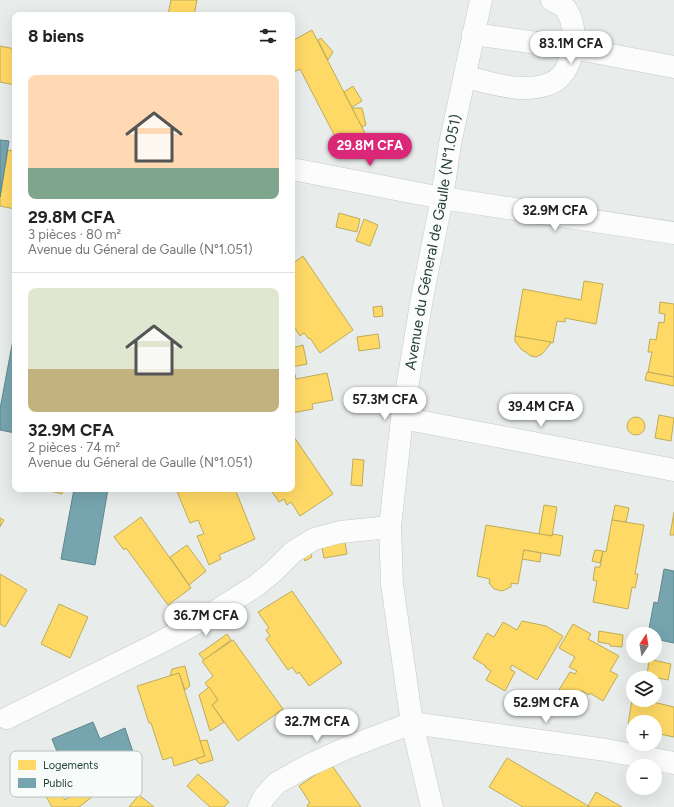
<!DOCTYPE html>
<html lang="fr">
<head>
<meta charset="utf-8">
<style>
  body { margin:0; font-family:Figtree,sans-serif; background:#f2f2f2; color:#222; height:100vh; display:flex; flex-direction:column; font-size:15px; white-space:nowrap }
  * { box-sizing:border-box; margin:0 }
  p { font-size:13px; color:#767676 }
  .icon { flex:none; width:22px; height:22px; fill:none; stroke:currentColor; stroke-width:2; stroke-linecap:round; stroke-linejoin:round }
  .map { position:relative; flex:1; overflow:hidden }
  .details { position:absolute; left:12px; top:12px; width:283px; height:480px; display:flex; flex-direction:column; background:#fff; border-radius:8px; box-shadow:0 4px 16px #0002 }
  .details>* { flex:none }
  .needle { width:26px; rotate:12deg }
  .tools { position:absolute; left:626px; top:627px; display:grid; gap:8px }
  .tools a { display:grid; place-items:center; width:36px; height:36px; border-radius:50%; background:#fff; box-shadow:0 4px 16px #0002; font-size:20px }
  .price { position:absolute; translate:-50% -34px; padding:0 9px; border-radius:14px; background:#fff; color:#222; font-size:13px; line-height:26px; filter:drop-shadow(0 1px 2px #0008) }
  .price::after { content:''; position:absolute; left:50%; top:24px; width:12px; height:9px; margin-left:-6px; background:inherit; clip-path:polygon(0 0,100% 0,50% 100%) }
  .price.current { background:#db2777; color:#fff }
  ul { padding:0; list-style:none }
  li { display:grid; align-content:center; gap:8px; height:212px; padding:0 16px }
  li+li { border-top:1px solid #e0e0e0 }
  li span { display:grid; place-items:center; height:124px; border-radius:8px; color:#555 }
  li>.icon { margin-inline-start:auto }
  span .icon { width:72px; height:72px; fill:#fffc; stroke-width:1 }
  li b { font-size:17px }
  h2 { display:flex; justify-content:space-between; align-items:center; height:48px; padding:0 16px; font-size:17px }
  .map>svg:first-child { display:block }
  .homes { fill:#ffd966; stroke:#bdac59 }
  .public { fill:#76a5af; stroke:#5d878c }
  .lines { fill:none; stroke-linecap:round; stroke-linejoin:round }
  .minor-casing { stroke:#c5cac8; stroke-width:23 }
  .secondary-casing { stroke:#c3cbc8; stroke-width:23 }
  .minor { stroke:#fcfcfc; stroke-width:22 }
  .secondary { stroke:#fcfcfc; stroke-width:22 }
  .labels { text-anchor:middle; stroke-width:4; stroke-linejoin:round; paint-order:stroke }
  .street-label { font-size:15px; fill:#24423a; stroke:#f7fbf9 }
  .key { fill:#f7fbf9; stroke:#b8c4c0; stroke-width:1 }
  .key-label { font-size:11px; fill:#24423a }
</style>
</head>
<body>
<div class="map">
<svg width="674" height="807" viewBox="0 0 674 807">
  <rect width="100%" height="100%" fill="#e8edeb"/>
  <g class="homes">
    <polygon points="171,0 197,0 194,15 168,15"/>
    <polygon points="312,30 367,137 342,150 300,69 292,73 292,41"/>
    <polygon points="321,38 333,52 328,60 318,40"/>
    <polygon points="0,46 15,49 15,85 0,82"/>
    <polygon points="353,86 362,101 352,107 344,92"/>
    <polygon points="352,108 362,108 366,125 362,127"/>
    <polygon points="8,150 15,151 15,209 0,206 0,197"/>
    <polygon points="339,213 360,219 357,232 336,227"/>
    <polygon points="364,219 378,225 370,246 356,241"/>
    <polygon points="303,256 353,330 320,353 310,338 309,339 304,333 300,336 292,324 292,264"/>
    <polygon points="584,281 603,284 596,324 565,318 565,322 557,321 553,343 515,336 523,289 581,300"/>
    <polygon points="660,302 674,304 674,377 648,372 652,352 648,352 650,339 656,340 659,322 664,323 665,314 659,313"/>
    <polygon points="382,306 383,316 374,317 373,307"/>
    <polygon points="378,334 380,348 359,351 357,337"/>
    <polygon points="515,336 551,342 548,347 542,354 536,357 531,356 521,349 515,341"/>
    <polygon points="303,345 307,364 292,367 292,348"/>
    <polygon points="647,372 674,377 674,386 645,380"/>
    <polygon points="327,373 333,400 312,404 313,409 292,413 292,375 295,374 296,379"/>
    <polygon points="659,415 674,418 671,441 655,438"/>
    <circle cx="636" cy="426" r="9"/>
    <polygon points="292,434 333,494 300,516 291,502 287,505 284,499 279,502 270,489 292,489"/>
    <polygon points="353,459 364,460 362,486 351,485"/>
    <polygon points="50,489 63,489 62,494 50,491"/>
    <polygon points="176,489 235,489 255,539 219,555 221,559 209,565 197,536 204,534 198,520 190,523"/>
    <polygon points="544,505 557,507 552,536 539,534"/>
    <polygon points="615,505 629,508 626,522 612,520"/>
    <polygon points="674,512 674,535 670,535"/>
    <polygon points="141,517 191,588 168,605 126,548 124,550 114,537"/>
    <polygon points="0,518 4,520 0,527"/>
    <polygon points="612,520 644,525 635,574 638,574 635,588 632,587 628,609 593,602 597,581 593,580 595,567 600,567 603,551 606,552"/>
    <polygon points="486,525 552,536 553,534 563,536 560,556 524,550 518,584 511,583 511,587 502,591 494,589 489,583 490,579 477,576"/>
    <polygon points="344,537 347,554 324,558 321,542"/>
    <polygon points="187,545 206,571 189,585 170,557"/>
    <polygon points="524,550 541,553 540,562 522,559"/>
    <polygon points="595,550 603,551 600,563 592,561"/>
    <polygon points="310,552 312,557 305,561 302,555"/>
    <polygon points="0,574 27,590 5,627 0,624"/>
    <polygon points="292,591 342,663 309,686 299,672 297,674 292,667 288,670 266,639 270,636 266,630 269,628 258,612"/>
    <polygon points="59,604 88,617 70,658 41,644"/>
    <polygon points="522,621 546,626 563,636 537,680 512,665 510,669 515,672 505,691 486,680 491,671 485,667 486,666 473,658 487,633 494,637 503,622 517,630"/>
    <polygon points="573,624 591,634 588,639 619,656 610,671 618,675 603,701 590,693 589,695 582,691 578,701 559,690 570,672 575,674 577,671 569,667 575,657 559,648"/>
    <polygon points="599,631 623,635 622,647 610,646 610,644 598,642"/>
    <polygon points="227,634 231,640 204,660 199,654"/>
    <polygon points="233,640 283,709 238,741 212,705 218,700 205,683 213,676 202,661"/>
    <polygon points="649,659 671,664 668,680 647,676"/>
    <polygon points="185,666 190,686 185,690 179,673 170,676 172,669"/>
    <polygon points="179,673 205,756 174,766 172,757 163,760 151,723 149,723 137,686"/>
    <polygon points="209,687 218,700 212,705 224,722 210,731 199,695"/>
    <polygon points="632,700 652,706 653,702 674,707 674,737 655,733 655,722 633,722 633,725 628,724"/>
    <polygon points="207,740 213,760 200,764 195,759 205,756 200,741"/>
    <polygon points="507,758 590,807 523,807 489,787"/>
    <polygon points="331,764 361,807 308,807 307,805 310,803 299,786"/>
    <polygon points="198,774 229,802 224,807 210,807 187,786"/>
    <polygon points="57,785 65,800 86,785 92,797 79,807 52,807 44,793"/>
    <polygon points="596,792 622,807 590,807 588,806"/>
    <polygon points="139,795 154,807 129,807"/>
  </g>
  <g class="public">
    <polygon points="0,140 9,141 0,197"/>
    <polygon points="15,329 15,433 0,430 0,409"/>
    <polygon points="74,489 108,489 95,565 61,559"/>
    <polygon points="664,569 674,571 674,643 655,639 655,634 648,634 654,602 658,603"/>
    <polygon points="93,722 100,739 125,728 134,755 112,770 70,784 52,739"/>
  </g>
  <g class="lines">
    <defs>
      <g id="minor">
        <polyline points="473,34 573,48 674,67"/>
        <path d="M 465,77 C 492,83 522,94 549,84 C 574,75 580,31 567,11 C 565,6 557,3 552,0"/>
        <polyline points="292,169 442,198 674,233"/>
        <polyline points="402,418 674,470"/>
        <polyline points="7,718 159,643 202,620 257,585 274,571 293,552 314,539 340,532 390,527"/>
        <polyline points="259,807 264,797 277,783 307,766 349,747 412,723 606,750 674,763"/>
      </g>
      <g id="secondary">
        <path id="s1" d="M 432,807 L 412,723 L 392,584 L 390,527 L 402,418 L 422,298 L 442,198 L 450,144 L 481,0"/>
      </g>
    </defs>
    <use href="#minor" class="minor-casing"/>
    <use href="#secondary" class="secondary-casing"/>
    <use href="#minor" class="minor"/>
    <use href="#secondary" class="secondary"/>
  </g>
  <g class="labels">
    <g class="street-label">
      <text dy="5" stroke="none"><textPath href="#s1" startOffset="572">Avenue du Géneral de Gaulle (N°1.051)</textPath></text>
    </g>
  </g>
  <rect x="10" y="751" width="132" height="46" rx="6" class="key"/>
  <rect x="18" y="760" width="18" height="10" fill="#ffd966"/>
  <rect x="18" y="778" width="18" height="10" fill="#76a5af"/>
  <g class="key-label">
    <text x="43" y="769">Logements</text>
    <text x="43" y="787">Public</text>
  </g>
</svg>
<div class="tools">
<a><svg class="needle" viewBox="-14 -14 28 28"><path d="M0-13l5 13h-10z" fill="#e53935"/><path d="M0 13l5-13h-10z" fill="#767676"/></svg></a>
<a><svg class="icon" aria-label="layers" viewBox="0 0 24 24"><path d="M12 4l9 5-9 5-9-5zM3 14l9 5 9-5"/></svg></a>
<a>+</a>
<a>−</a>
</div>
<b class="price" style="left:571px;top:65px">83.1M CFA</b>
<b class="price current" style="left:370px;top:167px">29.8M CFA</b>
<b class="price" style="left:555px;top:232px">32.9M CFA</b>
<b class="price" style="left:385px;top:421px">57.3M CFA</b>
<b class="price" style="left:541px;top:428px">39.4M CFA</b>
<b class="price" style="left:206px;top:637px">36.7M CFA</b>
<b class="price" style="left:546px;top:724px">52.9M CFA</b>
<b class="price" style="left:317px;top:743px">32.7M CFA</b>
<section class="details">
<h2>8 biens<svg class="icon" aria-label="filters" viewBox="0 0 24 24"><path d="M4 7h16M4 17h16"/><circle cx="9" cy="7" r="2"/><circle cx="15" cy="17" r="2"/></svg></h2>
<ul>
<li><span style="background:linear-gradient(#ffd9b3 75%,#7fa58c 0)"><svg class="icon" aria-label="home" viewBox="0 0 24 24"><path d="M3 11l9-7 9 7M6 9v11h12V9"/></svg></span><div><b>29.8M CFA</b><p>3 pièces · 80 m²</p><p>Avenue du Géneral de Gaulle (N°1.051)</p></div></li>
<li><span style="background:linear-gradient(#dfe7d0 65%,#c2b280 0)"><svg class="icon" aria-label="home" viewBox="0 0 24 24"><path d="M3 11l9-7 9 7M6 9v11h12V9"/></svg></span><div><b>32.9M CFA</b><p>2 pièces · 74 m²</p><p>Avenue du Géneral de Gaulle (N°1.051)</p></div></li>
</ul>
</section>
</div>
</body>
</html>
